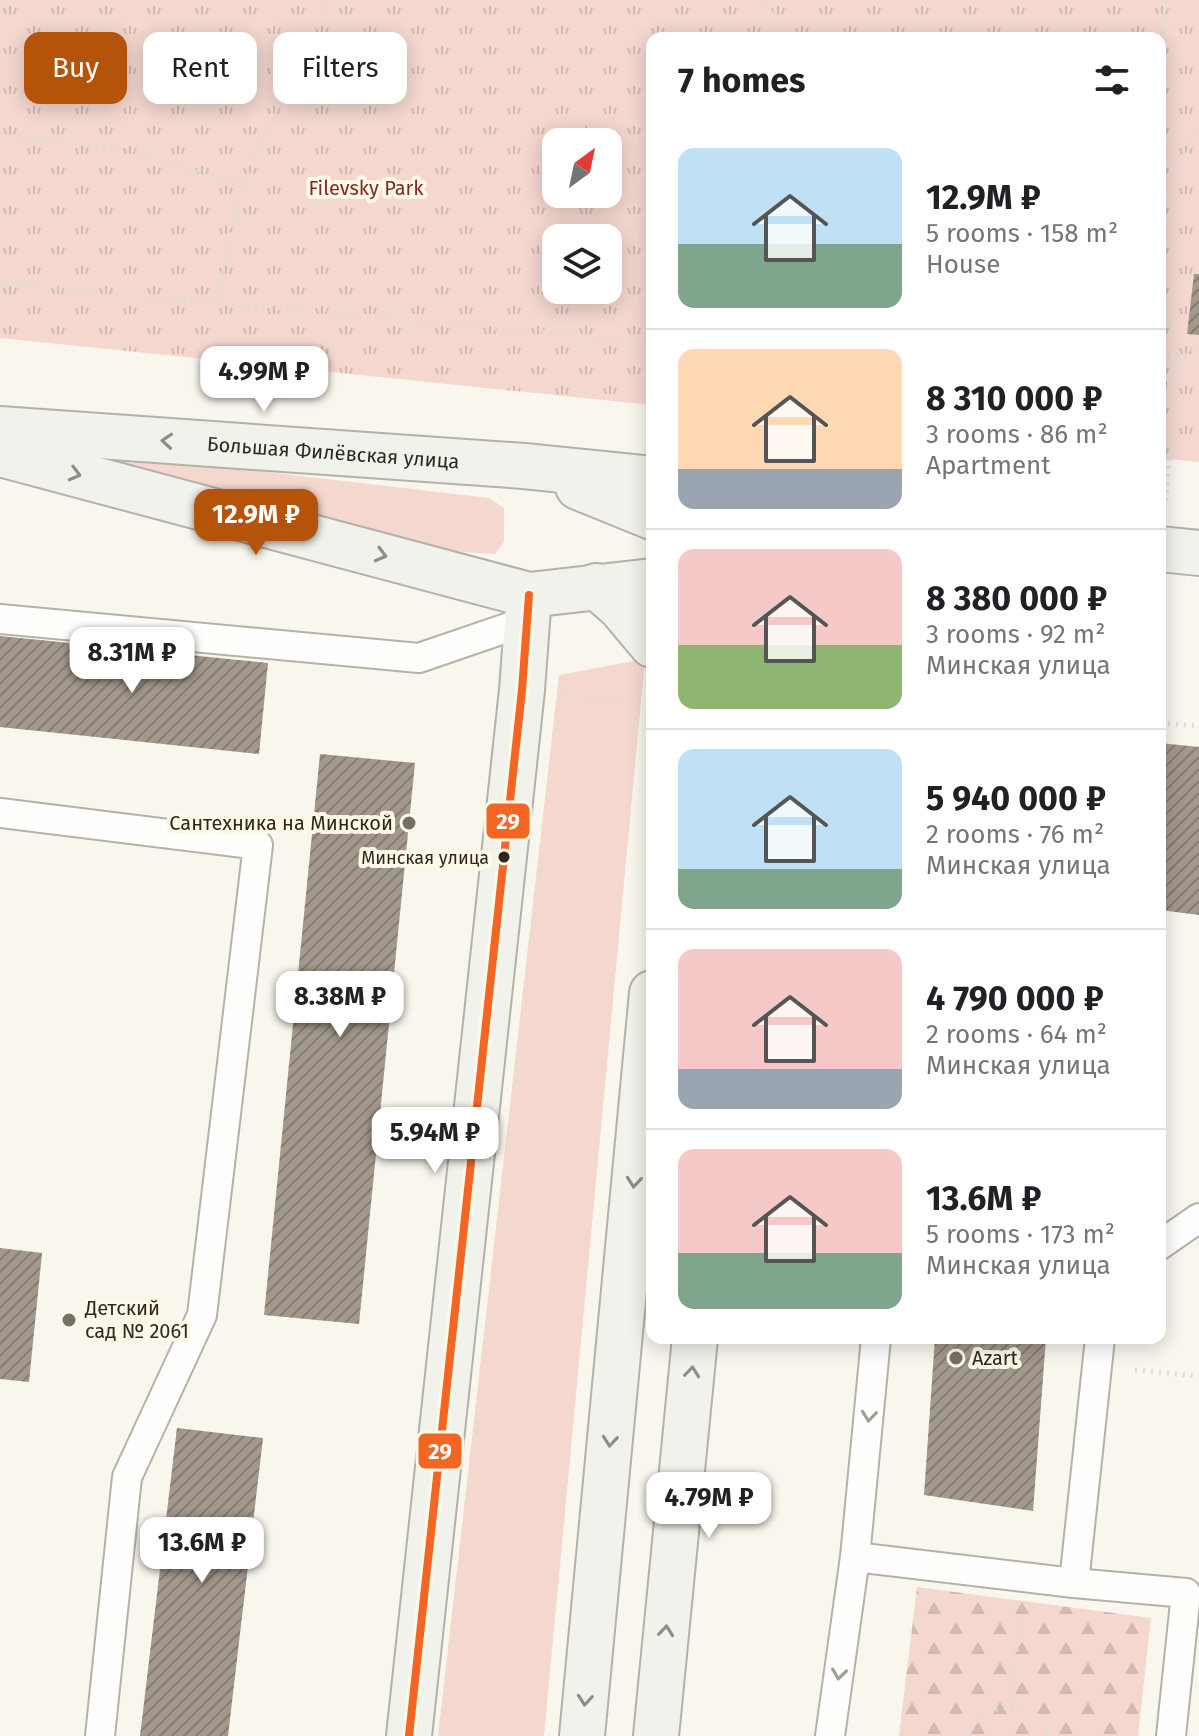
<!DOCTYPE html>
<html lang="en">
<head>
<meta charset="utf-8">
<style>
  body { margin:0; font-family:"Fira Sans",sans-serif; background:#f6f6f6; color:#202124; height:100vh; display:flex; flex-direction:column; font-size:30px; white-space:nowrap }
  * { box-sizing:border-box; margin:0 }
  p { font-size:26px; color:#757577 }
  .icon { flex:none; width:44px; height:44px; fill:none; stroke:currentColor; stroke-width:2; stroke-linecap:round; stroke-linejoin:round }
  .map { position:relative; flex:1; overflow:hidden }
  .panel { position:absolute; left:646px; top:32px; width:520px; height:1312px; display:flex; flex-direction:column; background:#fff; border-radius:16px; box-shadow:0 4px 20px #0003 }
  .panel>* { flex:none }
  .guide { position:absolute; left:24px; top:32px; width:502px; height:72px; display:flex; gap:16px }
  .needle { width:52px; rotate:33deg }
  .fabs { position:absolute; left:542px; top:128px; display:grid; gap:16px }
  .fabs a { display:grid; place-items:center; width:80px; height:80px; border-radius:16px; background:#fff; box-shadow:0 4px 20px #0003; font-size:40px }
  .price { position:absolute; translate:-50% -68px; padding:0 18px; border-radius:16px; background:#fff; color:#222; font-size:26px; line-height:52px; filter:drop-shadow(0 2px 4px #0008) }
  .price::after { content:''; position:absolute; left:50%; top:48px; width:24px; height:18px; margin-left:-12px; background:inherit; clip-path:polygon(0 0,100% 0,50% 100%) }
  .price.active { background:#b45309; color:#fff }
  ul { padding:0; list-style:none }
  li { display:flex; align-items:center; gap:24px; height:200px; padding:0 32px }
  li+li { border-top:2px solid #e0e0e0 }
  li span { display:grid; place-items:center; flex:none; width:224px; height:160px; border-radius:16px; color:#555 }
  li>.icon { margin-inline-start:auto }
  span .icon { width:96px; height:96px; fill:#fffc; stroke-width:1 }
  li b { font-size:34px }
  h2 { display:flex; justify-content:space-between; align-items:center; height:96px; padding:0 32px; font-size:34px }
  .pill { padding:0 28px; border-radius:16px; background:#fff; box-shadow:0 4px 20px #0003; font-size:28px; line-height:72px }
  .pill.active { background:#b45309; color:#fff }
  .map>svg:first-child { display:block }
  .grass { fill:#f4d8d0 }
  .forest { fill:url(#forest-firs) }
  .park { fill:url(#park-tufts); fill-rule:evenodd }
  .building { fill:url(#building-hatch) }
  .lines { fill:none; stroke-linecap:round; stroke-linejoin:round }
  .lane-casing { stroke:#b4b1a8; stroke-width:32 }
  .secondary-casing { stroke:#b4b1a8; stroke-width:48 }
  .path { stroke:#dddcd9; stroke-width:5; stroke-dasharray:2 6; stroke-linecap:butt }
  .lane { stroke:#fefefc; stroke-width:28 }
  .secondary { stroke:#f1f2eb; stroke-width:44 }
  .bus-1-casing { stroke:#fef8e8; stroke-width:14 }
  .bus-1 { stroke:#f26522; stroke-width:8 }
  .oneway { stroke:#8f8d84 }
  .oneway2 { stroke:#a09e98 }
  .poi-dot { fill:#747066; stroke:#fef8e8; stroke-width:3 }
  .bus-dot { fill:#2d281e; stroke:#fef8e8; stroke-width:3 }
  .labels { text-anchor:middle; stroke-width:8; stroke-linejoin:round; paint-order:stroke }
  .bus-label { font-size:18px; fill:#2d281e; stroke:#fef8e8; text-anchor:end }
  .park-label { font-size:20px; fill:#802a25; stroke:#fef8e8 }
  .street-label { font-size:20px; fill:#2d281e; stroke:#fef8e8 }
  .poi-label { font-size:20px; fill:#2d281e; stroke:#fef8e8; text-anchor:start }
  .line-badge { stroke:#fef8e8; stroke-width:3 }
  .badge-label { font-size:22px; text-anchor:middle; font-weight:bold; fill:#fff }
</style>
</head>
<body>
<div class="map">
<svg width="1199" height="1736" viewBox="0 0 1199 1736">
  <defs>
    <pattern id="forest-firs" width="22" height="20" patternUnits="userSpaceOnUse" patternTransform="scale(2)"><rect width="22" height="20" fill="#f4d8d0"/><path d="M5 1l3.5 6h-7zM16 11l3.5 6h-7z" fill="#d2b9b2"/></pattern>
    <pattern id="park-tufts" width="24" height="20" patternUnits="userSpaceOnUse" patternTransform="scale(2)"><rect width="24" height="20" fill="#f4d8d0"/><path d="M3 7l-1-3M5 7V3M7 7l1-3M15 17l-1-3M17 17v-4M19 17l1-3" fill="none" stroke="#d2b9b2"/></pattern>
    <pattern id="building-hatch" width="6" height="6" patternUnits="userSpaceOnUse" patternTransform="scale(2)"><rect width="6" height="6" fill="#a3988c"/><path d="M-1 1l2-2M0 6l6-6M5 7l2-2" fill="none" stroke="#857c72"/></pattern>
  </defs>
  <rect width="100%" height="100%" fill="#f9f6ed"/>
  <g class="grass">
    <polygon points="97,452 489,498 504,508 504,542 495,554 433,550 111,474"/>
    <polygon points="645,659 544,1736 438,1736 559,675"/>
  </g>
  <polygon class="forest" points="917,1587 1151,1618 1138,1736 899,1736"/>
  <path class="park" d="M 0,0 L 1199,0 L 1199,462 L 1160,458 L 1160,38 L 652,38 L 652,405 L 0,338 ZM 556,142 L 608,142 L 608,194 L 556,194 ZM 556,238 L 608,238 L 608,290 L 556,290 Z"/>
  <g class="building">
    <polygon points="1194,274 1199,274 1199,335 1187,334"/>
    <polygon points="1160,381 1167,382 1163,418 1160,417"/>
    <polygon points="0,636 268,663 259,754 0,727"/>
    <polygon points="1160,743 1199,747 1199,915 1160,910"/>
    <polygon points="320,754 415,763 359,1324 264,1315"/>
    <polygon points="0,1248 42,1253 29,1382 0,1379"/>
    <polygon points="935,1338 1046,1338 1033,1511 924,1495"/>
    <polygon points="177,1428 263,1438 228,1736 140,1736"/>
  </g>
  <g class="lines">
    <defs>
      <g id="lane">
        <polyline points="0,619 419,658 527,621"/>
        <polyline points="0,813 258,845 202,1315 127,1477 100,1736"/>
        <polyline points="1160,1245 1199,1218"/>
        <polyline points="855,1557 1074,1583 1186,1593 1171,1736"/>
        <polyline points="1074,1583 1100,1338"/>
        <polyline points="830,1736 855,1557 876,1338"/>
      </g>
      <g id="secondary">
        <path id="s1" d="M 0,429 L 524,466 L 652,479"/>
        <polyline points="0,454 529,595 652,581"/>
        <polyline points="578,487 652,517"/>
        <polyline points="1160,549 1199,553"/>
        <polyline points="596,586 621,608 652,645"/>
        <polyline points="409,1736 522,690 529,595"/>
        <polyline points="582,1736 652,993"/>
        <polyline points="656,1736 695,1338"/>
      </g>
    </defs>
    <use href="#lane" class="lane-casing"/>
    <use href="#secondary" class="secondary-casing"/>
    <g class="path">
      <polyline points="762,0 792,38"/>
      <polyline points="1160,58 1166,0"/>
      <polyline points="0,135 130,151 242,185"/>
      <polyline points="1160,229 1164,207 1194,134 1199,130"/>
      <polyline points="0,284 652,342"/>
      <polyline points="1160,285 1178,355 1165,505"/>
      <polyline points="216,305 242,185 330,0"/>
      <polyline points="1160,356 1178,355 1199,349"/>
      <polyline points="566,695 640,703"/>
      <polyline points="1160,723 1199,726"/>
      <polyline points="1135,1370 1199,1376"/>
      <polyline points="1011,1707 1020,1616"/>
      <path d="M 968,1736 C 977,1709 1008,1699 1033,1715 C 1039,1719 1044,1730 1049,1736"/>
    </g>
    <use href="#lane" class="lane"/>
    <use href="#secondary" class="secondary"/>
    <defs>
      <polyline id="bus-1" points="409,1736 522,690 529,595"/>
    </defs>
    <use href="#bus-1" class="bus-1-casing"/>
    <use href="#bus-1" class="bus-1"/>
  </g>
  <defs><path id="oneway-chevron" d="M-2-3.5L2.5 0L-2 3.5" fill="none" stroke-width="1.6" stroke-linecap="round" stroke-linejoin="round" transform="scale(2)"/></defs>
  <g class="oneway">
    <use href="#oneway-chevron" transform="translate(167 441) rotate(-176)"/>
    <use href="#oneway-chevron" transform="translate(75 474) rotate(15)"/>
    <use href="#oneway-chevron" transform="translate(381 555) rotate(15)"/>
    <use href="#oneway-chevron" transform="translate(634 1182) rotate(95)"/>
    <use href="#oneway-chevron" transform="translate(692 1372) rotate(-84)"/>
    <use href="#oneway-chevron" transform="translate(610 1441) rotate(95)"/>
    <use href="#oneway-chevron" transform="translate(666 1631) rotate(-84)"/>
    <use href="#oneway-chevron" transform="translate(585 1700) rotate(95)"/>
  </g>
  <g class="oneway2">
    <use href="#oneway-chevron" transform="translate(869 1416) rotate(96)"/>
    <use href="#oneway-chevron" transform="translate(839 1674) rotate(98)"/>
  </g>
  <g class="poi-dot">
    <circle cx="409" cy="823" r="8"/>
    <circle cx="69" cy="1320" r="8"/>
    <circle cx="956" cy="1358" r="8"/>
  </g>
  <circle class="bus-dot" cx="504" cy="857" r="7"/>
  <g class="labels">
    <g class="bus-label">
      <text x="489" y="864">Минская улица</text>
    </g>
    <g class="park-label">
      <text x="366" y="195">Filevsky Park</text>
    </g>
    <g class="street-label">
      <text dy="7" stroke="none"><textPath href="#s1" startOffset="334">Большая Филёвская улица</textPath></text>
    </g>
    <g class="poi-label">
      <text x="393" y="830" text-anchor="end">Сантехника на Минской</text>
      <text x="85" y="1315">Детский<tspan x="85" dy="23">сад № 2061</tspan></text>
      <text x="972" y="1365">Azart</text>
    </g>
  </g>
  <g class="line-badge">
    <rect x="485" y="802" width="46" height="38" rx="8" fill="#f26522"/>
    <rect x="417" y="1432" width="46" height="38" rx="8" fill="#f26522"/>
  </g>
  <g class="badge-label">
    <text x="508" y="829">29</text>
    <text x="440" y="1459">29</text>
  </g>
</svg>
<div class="fabs">
<a><svg class="needle" viewBox="-14 -14 28 28"><path d="M0-13l5 13h-10z" fill="#e53935"/><path d="M0 13l5-13h-10z" fill="#757577"/></svg></a>
<a><svg class="icon" aria-label="layers" viewBox="0 0 24 24"><path d="M12 4l9 5-9 5-9-5zM3 14l9 5 9-5"/></svg></a>
</div>
<b class="price" style="left:264px;top:414px">4.99M ₽</b>
<b class="price active" style="left:256px;top:557px">12.9M ₽</b>
<b class="price" style="left:132px;top:695px">8.31M ₽</b>
<b class="price" style="left:340px;top:1039px">8.38M ₽</b>
<b class="price" style="left:435px;top:1175px">5.94M ₽</b>
<b class="price" style="left:709px;top:1540px">4.79M ₽</b>
<b class="price" style="left:202px;top:1585px">13.6M ₽</b>
<div class="guide">
<a class="pill active">Buy</a>
<a class="pill">Rent</a>
<a class="pill">Filters</a>
</div>
<section class="panel">
<h2>7 homes<svg class="icon" aria-label="filters" viewBox="0 0 24 24"><path d="M4 7h16M4 17h16"/><circle cx="9" cy="7" r="2"/><circle cx="15" cy="17" r="2"/></svg></h2>
<ul>
<li><span style="background:linear-gradient(#bfe0f5 60%,#7fa58c 0)"><svg class="icon" aria-label="home" viewBox="0 0 24 24"><path d="M3 11l9-7 9 7M6 9v11h12V9"/></svg></span><div><b>12.9M ₽</b><p>5 rooms · 158 m²</p><p>House</p></div></li>
<li><span style="background:linear-gradient(#ffd9b3 75%,#9aa5b1 0)"><svg class="icon" aria-label="home" viewBox="0 0 24 24"><path d="M3 11l9-7 9 7M6 9v11h12V9"/></svg></span><div><b>8 310 000 ₽</b><p>3 rooms · 86 m²</p><p>Apartment</p></div></li>
<li><span style="background:linear-gradient(#f6c9c9 60%,#8fb573 0)"><svg class="icon" aria-label="home" viewBox="0 0 24 24"><path d="M3 11l9-7 9 7M6 9v11h12V9"/></svg></span><div><b>8 380 000 ₽</b><p>3 rooms · 92 m²</p><p>Минская улица</p></div></li>
<li><span style="background:linear-gradient(#bfe0f5 75%,#7fa58c 0)"><svg class="icon" aria-label="home" viewBox="0 0 24 24"><path d="M3 11l9-7 9 7M6 9v11h12V9"/></svg></span><div><b>5 940 000 ₽</b><p>2 rooms · 76 m²</p><p>Минская улица</p></div></li>
<li><span style="background:linear-gradient(#f6c9c9 75%,#9aa5b1 0)"><svg class="icon" aria-label="home" viewBox="0 0 24 24"><path d="M3 11l9-7 9 7M6 9v11h12V9"/></svg></span><div><b>4 790 000 ₽</b><p>2 rooms · 64 m²</p><p>Минская улица</p></div></li>
<li><span style="background:linear-gradient(#f6c9c9 65%,#7fa58c 0)"><svg class="icon" aria-label="home" viewBox="0 0 24 24"><path d="M3 11l9-7 9 7M6 9v11h12V9"/></svg></span><div><b>13.6M ₽</b><p>5 rooms · 173 m²</p><p>Минская улица</p></div></li>
</ul>
</section>
</div>
</body>
</html>
